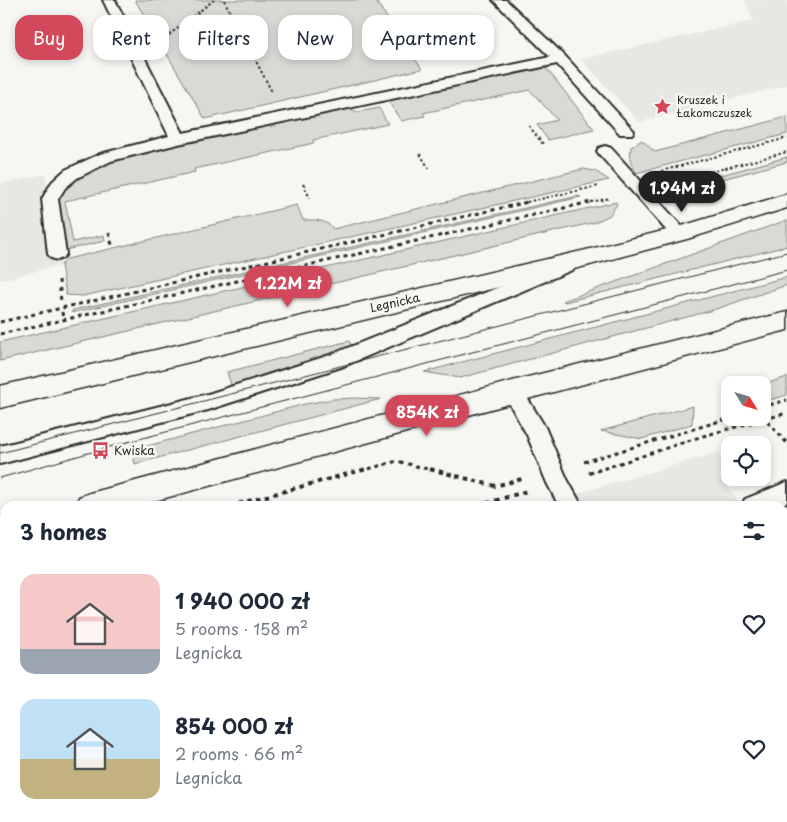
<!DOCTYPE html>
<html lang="en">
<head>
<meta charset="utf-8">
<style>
  body { margin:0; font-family:"Playpen Sans",sans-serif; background:#f2f2f3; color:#1f2937; height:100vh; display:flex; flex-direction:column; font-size:19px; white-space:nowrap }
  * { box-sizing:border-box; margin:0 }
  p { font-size:16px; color:#747a83 }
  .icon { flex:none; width:28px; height:28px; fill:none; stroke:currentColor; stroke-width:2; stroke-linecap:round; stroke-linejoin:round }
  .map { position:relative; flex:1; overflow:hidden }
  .side { position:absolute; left:0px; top:501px; width:788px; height:321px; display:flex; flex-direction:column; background:#fff; border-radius:15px 15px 0 0; box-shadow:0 2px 8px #0003 }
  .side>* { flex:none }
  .guide { position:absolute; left:15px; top:15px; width:500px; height:45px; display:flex; gap:10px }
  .needle { width:32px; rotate:127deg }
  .controls { position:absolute; left:721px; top:376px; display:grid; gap:10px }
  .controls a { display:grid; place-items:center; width:50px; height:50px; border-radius:10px; background:#fff; box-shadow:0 2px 8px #0003; font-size:25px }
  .price { position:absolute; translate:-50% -42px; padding:0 11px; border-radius:18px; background:#d1495b; color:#fff; font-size:16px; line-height:32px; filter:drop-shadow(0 1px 2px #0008) }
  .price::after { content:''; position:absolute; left:50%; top:30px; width:15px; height:11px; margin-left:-8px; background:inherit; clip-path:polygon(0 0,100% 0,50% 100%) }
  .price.selected { background:#222; color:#fff }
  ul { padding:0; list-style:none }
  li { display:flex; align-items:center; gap:15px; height:125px; padding:0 20px }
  li span { display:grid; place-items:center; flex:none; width:140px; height:100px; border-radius:15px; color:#555 }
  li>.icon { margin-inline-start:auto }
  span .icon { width:60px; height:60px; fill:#fffc; stroke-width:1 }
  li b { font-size:21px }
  h2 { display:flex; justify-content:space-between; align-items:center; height:60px; padding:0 20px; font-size:21px }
  .chip { padding:0 18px; border-radius:15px; background:#fff; box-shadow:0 2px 8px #0003; font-size:18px; line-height:45px }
  .chip.selected { background:#d1495b; color:#fff }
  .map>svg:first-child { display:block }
  .built { fill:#e7e7e3 }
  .green { fill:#d9d9d5; stroke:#828280 }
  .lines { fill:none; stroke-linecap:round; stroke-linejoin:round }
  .lane-casing { stroke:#2b2b2b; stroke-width:4 }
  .secondary-casing { stroke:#2b2b2b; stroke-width:3 }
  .path-far2 { stroke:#2b2b2b; stroke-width:2; stroke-dasharray:2.5 2.5; stroke-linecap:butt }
  .path-far1 { stroke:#2b2b2b; stroke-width:3; stroke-dasharray:4 4; stroke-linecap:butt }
  .path { stroke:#2b2b2b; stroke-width:4; stroke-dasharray:4.5 4.5; stroke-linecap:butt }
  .lane { fill:#f6f6f2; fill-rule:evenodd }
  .secondary { fill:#f6f6f2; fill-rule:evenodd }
  .tram { stroke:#2b2b2b; stroke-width:1 }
  .labels { text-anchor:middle; stroke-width:5; stroke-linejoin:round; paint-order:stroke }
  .far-poi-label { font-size:11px; fill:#2b2b2b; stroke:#f6f6f2; text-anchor:start }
  .street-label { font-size:12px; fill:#2b2b2b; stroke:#f6f6f2 }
  .poi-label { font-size:12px; fill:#2b2b2b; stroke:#f6f6f2; text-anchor:start }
</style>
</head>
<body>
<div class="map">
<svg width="787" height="822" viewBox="0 0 787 822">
  <rect width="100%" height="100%" fill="#f6f6f2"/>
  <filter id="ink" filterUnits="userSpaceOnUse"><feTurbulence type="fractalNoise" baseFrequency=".02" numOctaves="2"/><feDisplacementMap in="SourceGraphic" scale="10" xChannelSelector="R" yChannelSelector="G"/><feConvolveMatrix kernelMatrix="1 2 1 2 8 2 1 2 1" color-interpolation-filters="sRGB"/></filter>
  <g filter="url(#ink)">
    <g class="built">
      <polygon points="745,0 787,0 787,85 639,122 581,59 753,21"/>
      <polygon points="45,174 61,265 0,280 0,184"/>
      <polygon points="719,452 725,483 741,506 535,506"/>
      <polygon points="783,566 787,573 787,822 0,822 0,662 5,660 5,818 782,818"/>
    </g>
    <g class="green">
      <polygon points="135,0 375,0 422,69 205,119"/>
      <polygon points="542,68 547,69 594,129 548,140 537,125 557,120 530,90 423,113 425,116 401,121 388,101"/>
      <polygon points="379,108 388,124 313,140 314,143 194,169 195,172 65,201 73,242 104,235 105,241 65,250 57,196 67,184 102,161 349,109 358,112"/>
      <polygon points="787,117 787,134 636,173 630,161 631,147 642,140 655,152"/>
      <polygon points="787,157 787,162 692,187 677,187"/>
      <path d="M 583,169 L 595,171 L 609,180 L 83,296 L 66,295 L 61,265 L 67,259 L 297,205 L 303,220 C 314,220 326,219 333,229 Z"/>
      <polygon points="578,196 581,197 71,313 73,310"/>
      <polygon points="616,202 617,204 610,215 596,222 0,361 0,342"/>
      <polygon points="787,220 787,246 565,302 563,301"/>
      <polygon points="787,277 787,285 713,310 460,378 424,372"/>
      <path d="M 349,341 L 351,345 C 336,361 255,379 231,385 L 227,372 Z"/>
      <polygon points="787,377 787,395 763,402 762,385"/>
      <polygon points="353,398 381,399 135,464 132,450 305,404 334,399"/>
      <polygon points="693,406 692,424 642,439 601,431"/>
    </g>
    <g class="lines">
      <defs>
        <g id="lane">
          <polygon points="103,0 115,0 183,133 550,57 493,0 506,0 565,56 634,131 632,134 620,134 557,64 178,144 111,161 77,178 65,188 58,199 66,254 63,258 57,260 51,258 48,254 42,199 52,182 65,170 100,154 169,136"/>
          <polygon points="605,146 611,148 685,230 688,234 685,238 679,240 673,238 599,154 597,151 599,148"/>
          <polygon points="566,260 572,262 575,266 572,270 344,366 208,410 0,464 0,446 208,394 330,355"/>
          <polygon points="513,384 520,386 545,427 567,479 582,506 559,506 547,483 527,435 503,392 506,386"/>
          <polygon points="787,482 787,502 778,506 742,506 745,499"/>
          <polygon points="730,818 760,818 762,822 732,822"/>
        </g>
        <g id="secondary">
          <polygon points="787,194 787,208 687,239 586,266 0,408 0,386 586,250 675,228"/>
          <polygon points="787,312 787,330 520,401 136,506 75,506 79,497 90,493 520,379"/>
          <polygon points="5,516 5,544 0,545 0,517"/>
        </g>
      </defs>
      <use href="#lane" class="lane-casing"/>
      <use href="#secondary" class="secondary-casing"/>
      <g class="path-far2">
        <polyline points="224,0 272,92"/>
        <polyline points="161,41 214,0"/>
        <polyline points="529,126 543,144"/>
        <polyline points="420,154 430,170"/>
        <polyline points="661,171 787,138"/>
        <polyline points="672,182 787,152"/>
        <polyline points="303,184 310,198"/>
        <polyline points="522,203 599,186"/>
        <polyline points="586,203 610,198"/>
      </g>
      <g class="path-far1">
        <polyline points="109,233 112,245"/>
        <polyline points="59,280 61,302"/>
        <polyline points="62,312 63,320"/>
        <polyline points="0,322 528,202"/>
        <polyline points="0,334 591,202"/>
        <polyline points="762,407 787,400"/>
        <polyline points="762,416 787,443"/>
        <polyline points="584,462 730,418"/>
        <polyline points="361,471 397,461 435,471"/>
        <polyline points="596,471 703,436 787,413"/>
      </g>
      <g class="path">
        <polyline points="430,469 495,486 522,479"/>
        <polyline points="589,473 600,469"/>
        <polyline points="230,506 366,469"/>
        <polyline points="478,506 527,491"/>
        <polyline points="0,587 5,586"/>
        <polyline points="0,627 5,625"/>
      </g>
      <use href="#lane" class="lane"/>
      <use href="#secondary" class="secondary"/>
      <g class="tram">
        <polyline points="0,453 787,252"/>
        <polyline points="0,478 120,444 787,270"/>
      </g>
    </g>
  </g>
  <defs>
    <symbol id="sight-bare" viewBox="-9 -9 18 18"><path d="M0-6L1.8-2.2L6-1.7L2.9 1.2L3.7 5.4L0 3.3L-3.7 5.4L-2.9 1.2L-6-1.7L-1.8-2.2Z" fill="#d1495b" stroke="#f6f6f2" stroke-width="2.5" paint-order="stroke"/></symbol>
    <symbol id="bus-bare" viewBox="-9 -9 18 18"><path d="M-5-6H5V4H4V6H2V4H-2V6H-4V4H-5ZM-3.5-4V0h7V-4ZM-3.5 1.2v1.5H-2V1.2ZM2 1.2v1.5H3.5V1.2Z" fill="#d1495b" stroke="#f6f6f2" stroke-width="2.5" paint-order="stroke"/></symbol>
  </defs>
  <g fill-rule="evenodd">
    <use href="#sight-bare" x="650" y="94" width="25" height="25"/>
    <use href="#bus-bare" x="88" y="438" width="25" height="25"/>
  </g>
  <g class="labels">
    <g class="far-poi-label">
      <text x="677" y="104">Kruszek i<tspan x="677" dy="13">Łakomczuszek</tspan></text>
    </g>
    <g class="street-label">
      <text transform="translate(395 303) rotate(-13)" y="4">Legnicka</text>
    </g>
    <g class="poi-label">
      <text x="114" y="455">Kwiska</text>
    </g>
  </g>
</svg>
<div class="controls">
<a><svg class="needle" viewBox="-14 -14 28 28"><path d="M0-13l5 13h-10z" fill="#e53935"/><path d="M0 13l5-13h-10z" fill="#747a83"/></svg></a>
<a><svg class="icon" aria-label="locate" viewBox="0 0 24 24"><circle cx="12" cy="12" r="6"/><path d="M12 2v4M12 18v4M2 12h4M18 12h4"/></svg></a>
</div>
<b class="price selected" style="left:682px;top:213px">1.94M zł</b>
<b class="price" style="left:288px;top:308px">1.22M zł</b>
<b class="price" style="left:427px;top:437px">854K zł</b>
<div class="guide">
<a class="chip selected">Buy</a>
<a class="chip">Rent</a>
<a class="chip">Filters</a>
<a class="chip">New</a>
<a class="chip">Apartment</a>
</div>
<section class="side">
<h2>3 homes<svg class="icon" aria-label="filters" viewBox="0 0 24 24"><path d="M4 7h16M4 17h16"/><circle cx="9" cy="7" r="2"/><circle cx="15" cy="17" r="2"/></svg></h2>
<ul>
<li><span style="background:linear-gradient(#f6c9c9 75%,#9aa5b1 0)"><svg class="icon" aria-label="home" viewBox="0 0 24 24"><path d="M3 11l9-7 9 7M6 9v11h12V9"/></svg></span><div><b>1 940 000 zł</b><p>5 rooms · 158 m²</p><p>Legnicka</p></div><svg class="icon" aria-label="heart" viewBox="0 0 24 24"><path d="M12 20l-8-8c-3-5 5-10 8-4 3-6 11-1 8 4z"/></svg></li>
<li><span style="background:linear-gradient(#bfe0f5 60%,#c2b280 0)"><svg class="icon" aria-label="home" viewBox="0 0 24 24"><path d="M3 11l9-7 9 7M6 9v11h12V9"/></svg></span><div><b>854 000 zł</b><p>2 rooms · 66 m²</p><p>Legnicka</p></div><svg class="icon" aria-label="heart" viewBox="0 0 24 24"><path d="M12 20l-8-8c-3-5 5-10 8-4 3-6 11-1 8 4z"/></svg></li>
</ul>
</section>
</div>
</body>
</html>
